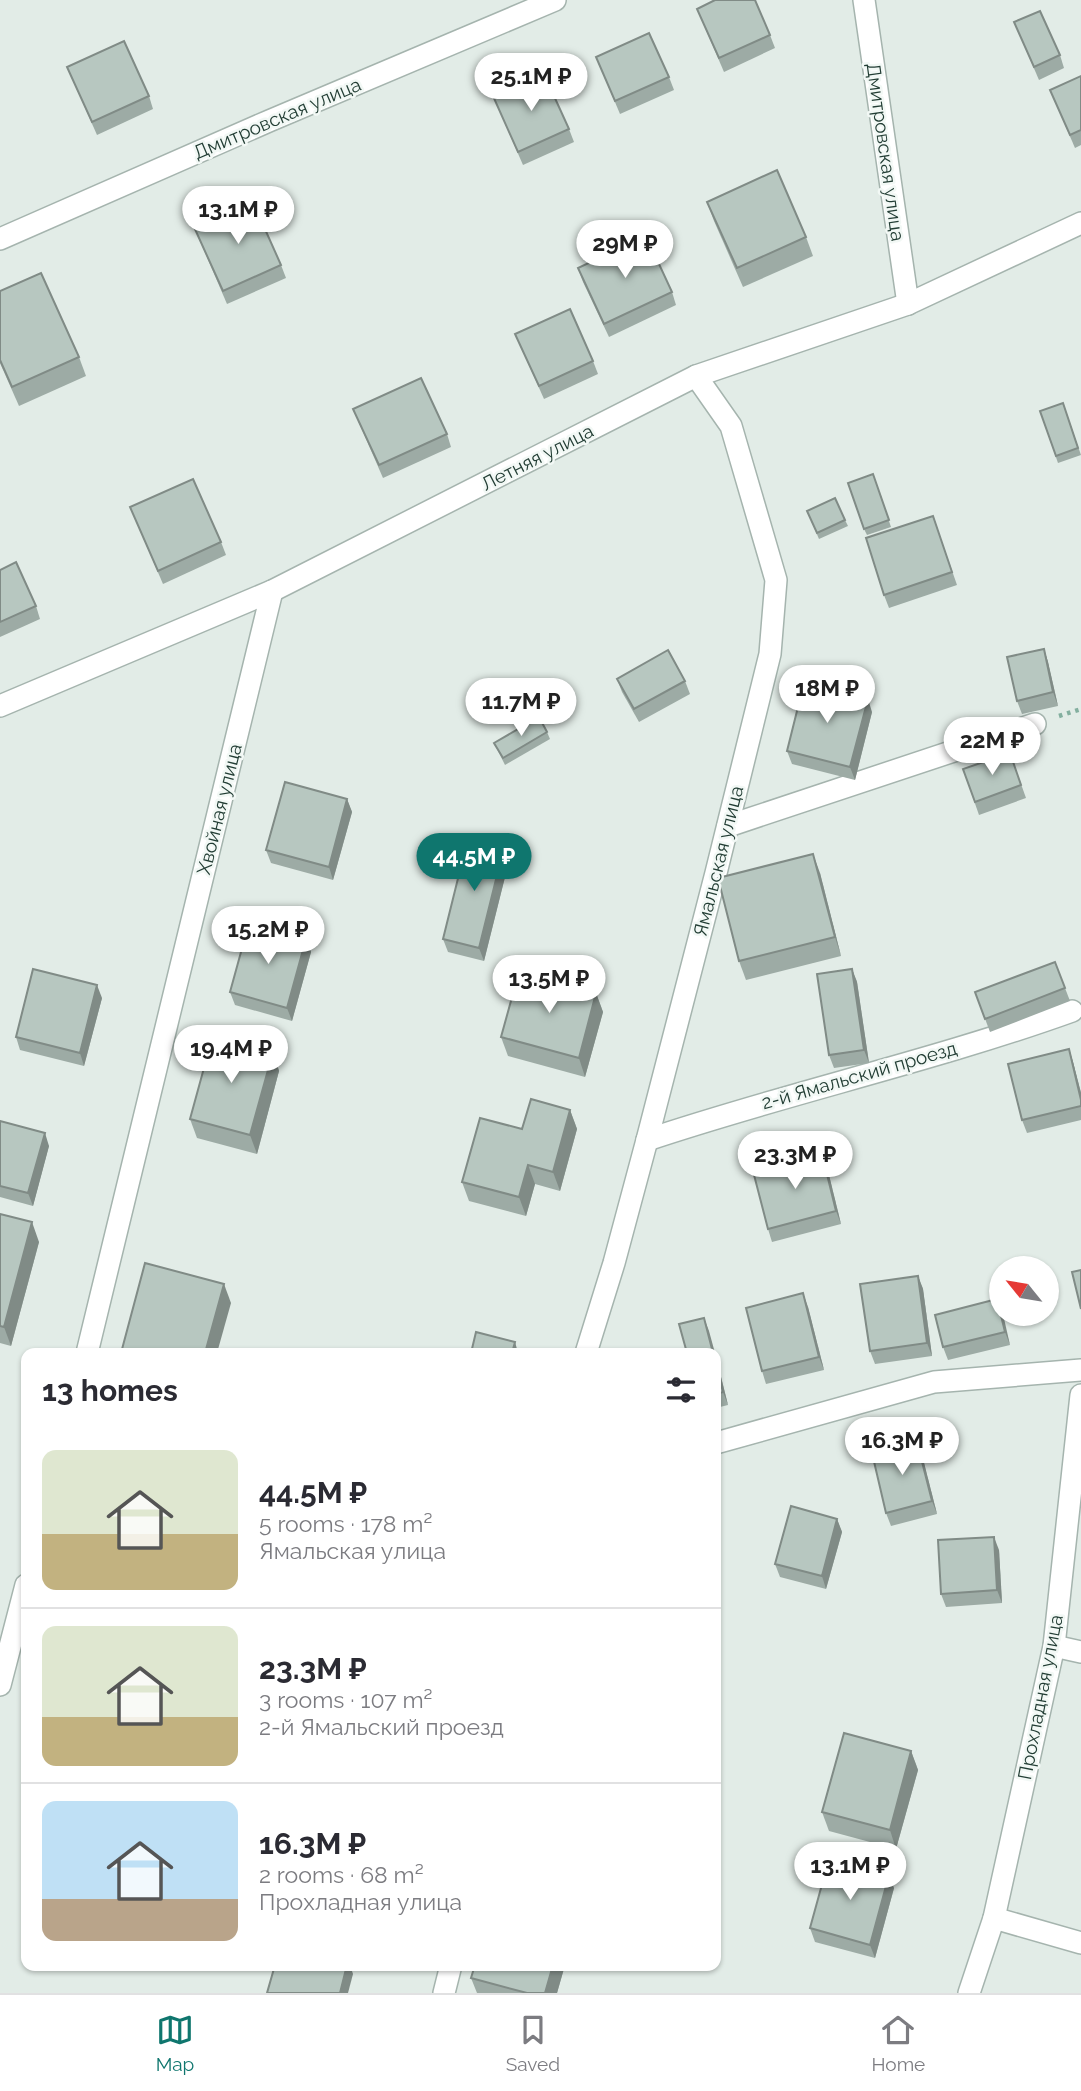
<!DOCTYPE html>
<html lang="en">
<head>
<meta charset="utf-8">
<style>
  body { margin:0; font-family:Raleway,sans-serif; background:#f7f7f7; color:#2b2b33; height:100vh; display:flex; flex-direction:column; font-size:26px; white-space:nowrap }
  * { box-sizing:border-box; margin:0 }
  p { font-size:23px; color:#7c7c81 }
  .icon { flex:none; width:38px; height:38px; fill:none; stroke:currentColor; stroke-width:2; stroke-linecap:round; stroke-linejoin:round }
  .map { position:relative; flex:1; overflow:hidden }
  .drawer { position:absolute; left:21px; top:1348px; width:700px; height:623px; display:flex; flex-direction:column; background:#fff; border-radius:14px; box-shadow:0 2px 5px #0004 }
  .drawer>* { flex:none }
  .needle { width:46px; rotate:300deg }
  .tools { position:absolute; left:989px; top:1256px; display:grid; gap:14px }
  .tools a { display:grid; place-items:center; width:70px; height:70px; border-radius:50%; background:#fff; box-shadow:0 2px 5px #0004; font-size:35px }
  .price { position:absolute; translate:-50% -60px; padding:0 16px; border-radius:24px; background:#fff; color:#222; font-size:23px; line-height:46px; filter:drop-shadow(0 2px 4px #0008) }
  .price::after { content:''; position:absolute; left:50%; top:42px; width:21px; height:16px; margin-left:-10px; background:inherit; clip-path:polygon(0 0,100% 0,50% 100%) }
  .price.active { background:#0f766e; color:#fff }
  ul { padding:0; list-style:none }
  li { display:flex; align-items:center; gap:21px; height:175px; padding:0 21px }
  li+li { border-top:2px solid #e1e1e2 }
  li span { display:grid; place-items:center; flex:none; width:196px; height:140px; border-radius:14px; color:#555 }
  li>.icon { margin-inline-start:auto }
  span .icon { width:84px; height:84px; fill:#fffc; stroke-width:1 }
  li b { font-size:30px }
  h2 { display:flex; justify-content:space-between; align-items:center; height:84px; padding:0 21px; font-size:30px }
  .dock { display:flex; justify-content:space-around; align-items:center; height:98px; border-top:2px solid #e1e1e2; background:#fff; font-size:19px; color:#7c7c81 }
  .dock a { display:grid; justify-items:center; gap:4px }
  .dock .active { color:#0f766e }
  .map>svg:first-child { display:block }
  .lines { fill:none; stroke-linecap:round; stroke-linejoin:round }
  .minor-casing { stroke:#a5b4ae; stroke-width:24 }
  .path { stroke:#83af9f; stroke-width:4.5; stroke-dasharray:3.5 5; stroke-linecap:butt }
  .minor { stroke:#fff; stroke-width:21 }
  .wall { fill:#9daba5 }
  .shaded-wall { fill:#808b86 }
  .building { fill:#b7c7c0; stroke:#808b86; stroke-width:2 }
  .labels { text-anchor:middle; stroke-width:5; stroke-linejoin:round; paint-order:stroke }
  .street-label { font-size:19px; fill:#223d34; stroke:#f2f8f5 }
</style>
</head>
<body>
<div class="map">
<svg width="1081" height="1993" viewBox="0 0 1081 1993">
  <rect width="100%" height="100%" fill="#e2ece7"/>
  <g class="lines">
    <defs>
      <g id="minor">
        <polyline points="864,0 908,304"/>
        <polyline points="0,239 269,121 555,0"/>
        <polyline points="0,706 272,591 696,376 908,304 1081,223"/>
        <polyline points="728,826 1035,724"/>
        <path d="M 647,1140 C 787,1093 933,1061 1072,1011"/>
        <polyline points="87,1353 272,591"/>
        <polyline points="586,1353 614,1263 647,1140 716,873 770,654 776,580 731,426 696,376"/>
        <polyline points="716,1443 934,1382 1081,1370"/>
        <polyline points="1054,1646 1081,1652"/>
        <polyline points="0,1685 26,1585"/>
        <polyline points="994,1918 1081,1943"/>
        <polyline points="444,1993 451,1965"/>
        <polyline points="969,1993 994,1918 1054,1646 1081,1395"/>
      </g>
    </defs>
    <use href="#minor" class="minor-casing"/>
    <polyline class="path" points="1059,716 1081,709"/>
    <use href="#minor" class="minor"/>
  </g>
  <g class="wall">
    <polygon points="697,9 770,35 775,48 724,72"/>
    <polygon points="1014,22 1060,55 1064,68 1039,80"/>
    <polygon points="596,57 669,77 674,90 620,114"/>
    <polygon points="67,67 149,96 153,109 97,135"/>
    <polygon points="1081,76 1081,145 1075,148 1050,90"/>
    <polygon points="493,96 569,129 574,142 523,165"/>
    <polygon points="707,202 806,237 813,256 743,287 714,221"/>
    <polygon points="194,227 281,265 286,278 227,304"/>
    <polygon points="578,268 672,292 676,305 609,337 583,282"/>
    <polygon points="0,291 79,357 86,376 19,406 0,363"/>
    <polygon points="515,334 593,361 598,374 544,399"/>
    <polygon points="1063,403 1081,455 1058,463 1040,411"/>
    <polygon points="353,409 447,434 451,447 383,478"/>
    <polygon points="873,474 891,527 867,535 864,529"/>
    <polygon points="130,507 221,542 226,555 163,584"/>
    <polygon points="807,511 845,520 848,526 819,539"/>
    <polygon points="933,516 957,585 889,608 884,595"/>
    <polygon points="0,570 36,606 40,619 0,637"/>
    <polygon points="1044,649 1048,662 1058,706 1022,714 1017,701"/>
    <polygon points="617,679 685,681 690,694 639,722 622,692"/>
    <polygon points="872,712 855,780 792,764 787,751"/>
    <polygon points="547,732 550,739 505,765 494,743"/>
    <polygon points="1010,753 1026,798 979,815 963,769"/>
    <polygon points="347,799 352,812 333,880 271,863 266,850"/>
    <polygon points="504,847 509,861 484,961 448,952 443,939"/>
    <polygon points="820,873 841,956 746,980 739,961"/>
    <polygon points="306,939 311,952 292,1021 235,1005 230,992"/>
    <polygon points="1055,962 1070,1001 990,1032 975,992"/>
    <polygon points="852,969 857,982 869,1063 834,1068 829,1055"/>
    <polygon points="596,993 603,1012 585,1077 508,1056 501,1037"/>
    <polygon points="102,998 84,1066 20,1050 16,1037"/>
    <polygon points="1069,1049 1073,1062 1081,1093 1081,1120 1027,1133 1022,1120"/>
    <polygon points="273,1052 279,1071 257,1154 197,1138 190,1119"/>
    <polygon points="570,1110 577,1129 560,1191 535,1184 526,1216 469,1201 462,1182 522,1129"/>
    <polygon points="0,1121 49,1146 33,1206 0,1197"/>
    <polygon points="827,1167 841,1224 772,1242 768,1229"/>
    <polygon points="0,1214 39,1242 11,1346 0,1343"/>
    <polygon points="918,1276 923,1289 932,1356 875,1364 870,1351"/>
    <polygon points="997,1299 1010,1345 948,1360 943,1347"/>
    <polygon points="808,1307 824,1370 766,1384 762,1371"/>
    <polygon points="716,1357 728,1405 716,1408"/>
    <polygon points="922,1455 937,1514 891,1526 886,1513"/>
    <polygon points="837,1519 842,1532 826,1589 780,1577 775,1564"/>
    <polygon points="999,1550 1002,1603 946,1607 941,1594"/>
    <polygon points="911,1751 918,1770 896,1849 829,1831 822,1812"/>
    <polygon points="894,1888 875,1958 815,1942 810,1928"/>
    <polygon points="475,1965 565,1965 557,1993 477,1993 471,1978"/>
  </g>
  <g class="shaded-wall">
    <polygon points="1044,649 1048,662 1058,706 1053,692"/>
    <polygon points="868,699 872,712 855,780 850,767"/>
    <polygon points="347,799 352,812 333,880 329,867"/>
    <polygon points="504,847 509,861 484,961 479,948"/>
    <polygon points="813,854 820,873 841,956 835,937"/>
    <polygon points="306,939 311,952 292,1021 287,1008"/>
    <polygon points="852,969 857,982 869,1063 864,1050"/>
    <polygon points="97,985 102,998 84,1066 80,1053"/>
    <polygon points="596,993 603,1012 585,1077 579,1058"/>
    <polygon points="1069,1049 1073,1062 1081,1093 1081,1100"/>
    <polygon points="273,1052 279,1071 257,1154 250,1135"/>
    <polygon points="570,1110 577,1129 560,1191 553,1172"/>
    <polygon points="45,1133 49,1146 33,1206 28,1193"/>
    <polygon points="822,1154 827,1167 841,1224 836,1211"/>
    <polygon points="528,1165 535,1184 526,1216 519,1197"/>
    <polygon points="32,1222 39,1242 11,1346 4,1327"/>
    <polygon points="918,1276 923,1289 932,1356 927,1343"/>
    <polygon points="224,1284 231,1303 217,1353 205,1353"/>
    <polygon points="803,1293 808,1307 824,1370 819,1357"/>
    <polygon points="1001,1314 1003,1314 1010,1345 1005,1332"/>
    <polygon points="704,1318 709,1331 715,1353 713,1353"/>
    <polygon points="515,1342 517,1349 516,1353 512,1353"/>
    <polygon points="716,1357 728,1405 723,1392 716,1364"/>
    <polygon points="917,1442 922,1455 937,1514 932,1501"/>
    <polygon points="837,1519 842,1532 826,1589 822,1576"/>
    <polygon points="994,1537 999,1550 1002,1603 997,1590"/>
    <polygon points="911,1751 918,1770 896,1849 890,1830"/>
    <polygon points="889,1875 894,1888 875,1958 870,1945"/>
    <polygon points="347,1965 350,1965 353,1974 348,1993 340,1993"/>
    <polygon points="553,1965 565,1965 557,1993 545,1993"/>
  </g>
  <g class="building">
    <polygon points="715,0 755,0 770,35 719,58 697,9"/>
    <polygon points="1040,11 1060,55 1034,67 1014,22"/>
    <polygon points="649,33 669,77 615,101 596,57"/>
    <polygon points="124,41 149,96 92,122 67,67"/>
    <polygon points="544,74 569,129 518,152 493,96"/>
    <polygon points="1081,76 1081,130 1070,135 1050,90"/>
    <polygon points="777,170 806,237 737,268 707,202"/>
    <polygon points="252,200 281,265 223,291 194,227"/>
    <polygon points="646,236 672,292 604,324 578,268"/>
    <polygon points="41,273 79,357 12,387 0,360 0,291"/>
    <polygon points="570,309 593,361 539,386 515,334"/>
    <polygon points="421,378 447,434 379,465 353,409"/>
    <polygon points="1063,403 1078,448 1056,456 1040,411"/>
    <polygon points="873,474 889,520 864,529 848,483"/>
    <polygon points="193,479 221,542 158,571 130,507"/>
    <polygon points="835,498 845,520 817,533 807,511"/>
    <polygon points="933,516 952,572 884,595 866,538"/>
    <polygon points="16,562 36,606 0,622 0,570"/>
    <polygon points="1044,649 1053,692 1017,701 1007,657"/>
    <polygon points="668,650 685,681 634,709 617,679"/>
    <polygon points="804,683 868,699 850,767 787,751"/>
    <polygon points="539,717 547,732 503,758 494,743"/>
    <polygon points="1010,753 1021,785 975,802 963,769"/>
    <polygon points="285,782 347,799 329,867 266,850"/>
    <polygon points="468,838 504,847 479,948 443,939"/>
    <polygon points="813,854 835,937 739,961 718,878"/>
    <polygon points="249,923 306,939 287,1008 230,992"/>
    <polygon points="1055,962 1065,988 985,1019 975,992"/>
    <polygon points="33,969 97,985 80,1053 16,1037"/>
    <polygon points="852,969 864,1050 829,1055 817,974"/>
    <polygon points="519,972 596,993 579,1058 501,1037"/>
    <polygon points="213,1035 273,1052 250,1135 190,1119"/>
    <polygon points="1069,1049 1081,1100 1081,1106 1022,1120 1008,1064"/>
    <polygon points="531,1099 570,1110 553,1172 528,1165 519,1197 462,1182 480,1118 522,1129"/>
    <polygon points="0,1121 45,1133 28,1193 0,1186"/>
    <polygon points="822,1154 836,1211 768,1229 753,1171"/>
    <polygon points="0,1214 32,1222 4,1327 0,1326"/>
    <polygon points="145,1263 224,1284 205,1353 121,1353"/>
    <polygon points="1081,1270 1081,1309 1072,1272"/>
    <polygon points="918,1276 927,1343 870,1351 860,1284"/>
    <polygon points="803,1293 819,1357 762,1371 746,1308"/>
    <polygon points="997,1299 1005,1332 943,1347 935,1315"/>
    <polygon points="704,1318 713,1353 687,1353 679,1324"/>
    <polygon points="476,1332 515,1342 512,1353 471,1353"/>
    <polygon points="716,1364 723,1392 716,1394"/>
    <polygon points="917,1442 932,1501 886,1513 872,1453"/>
    <polygon points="791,1506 837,1519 822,1576 775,1564"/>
    <polygon points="994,1537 997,1590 941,1594 938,1540"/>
    <polygon points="844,1733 911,1751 890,1830 822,1812"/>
    <polygon points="829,1859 889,1875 870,1945 810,1928"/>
    <polygon points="275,1965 347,1965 340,1993 267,1993"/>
    <polygon points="475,1965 553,1965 545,1993 527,1993 471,1978"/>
  </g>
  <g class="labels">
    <g class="street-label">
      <text transform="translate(277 118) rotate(-23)" y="7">Дмитровская улица</text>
      <text transform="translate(886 152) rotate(82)" y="7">Дмитровская улица</text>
      <text transform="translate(537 457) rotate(-27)" y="7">Летняя улица</text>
      <text transform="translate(219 809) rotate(-76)" y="7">Хвойная улица</text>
      <text transform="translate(718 861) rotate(-76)" y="7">Ямальская улица</text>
      <text transform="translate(859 1075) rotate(-16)" y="7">2-й Ямальский проезд</text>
      <text transform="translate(1040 1697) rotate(-79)" y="7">Прохладная улица</text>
    </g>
  </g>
</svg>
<div class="tools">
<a><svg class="needle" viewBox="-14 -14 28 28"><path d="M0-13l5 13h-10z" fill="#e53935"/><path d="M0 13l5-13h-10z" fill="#7c7c81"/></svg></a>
</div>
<b class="price" style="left:531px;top:113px">25.1M ₽</b>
<b class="price" style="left:238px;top:246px">13.1M ₽</b>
<b class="price" style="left:625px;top:280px">29M ₽</b>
<b class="price" style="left:827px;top:725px">18M ₽</b>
<b class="price" style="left:521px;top:738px">11.7M ₽</b>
<b class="price" style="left:992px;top:777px">22M ₽</b>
<b class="price active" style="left:474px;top:893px">44.5M ₽</b>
<b class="price" style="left:268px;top:966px">15.2M ₽</b>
<b class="price" style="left:549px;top:1015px">13.5M ₽</b>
<b class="price" style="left:231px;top:1085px">19.4M ₽</b>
<b class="price" style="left:795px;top:1191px">23.3M ₽</b>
<b class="price" style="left:902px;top:1477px">16.3M ₽</b>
<b class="price" style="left:850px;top:1902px">13.1M ₽</b>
<section class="drawer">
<h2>13 homes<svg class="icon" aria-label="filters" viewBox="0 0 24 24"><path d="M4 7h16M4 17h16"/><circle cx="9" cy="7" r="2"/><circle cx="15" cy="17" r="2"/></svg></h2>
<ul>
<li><span style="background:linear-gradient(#dfe7d0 60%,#c2b280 0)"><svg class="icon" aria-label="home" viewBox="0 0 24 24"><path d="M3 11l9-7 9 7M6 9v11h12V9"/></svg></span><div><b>44.5M ₽</b><p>5 rooms · 178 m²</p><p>Ямальская улица</p></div></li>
<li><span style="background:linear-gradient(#dfe7d0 65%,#c2b280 0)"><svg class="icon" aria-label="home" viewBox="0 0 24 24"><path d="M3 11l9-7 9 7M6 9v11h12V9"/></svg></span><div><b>23.3M ₽</b><p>3 rooms · 107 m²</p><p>2-й Ямальский проезд</p></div></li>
<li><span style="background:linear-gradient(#bfe0f5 70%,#b9a48a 0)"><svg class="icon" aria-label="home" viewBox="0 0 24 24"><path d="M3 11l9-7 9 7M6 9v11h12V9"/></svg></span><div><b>16.3M ₽</b><p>2 rooms · 68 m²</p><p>Прохладная улица</p></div></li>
</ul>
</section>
</div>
<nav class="dock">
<a class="active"><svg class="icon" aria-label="map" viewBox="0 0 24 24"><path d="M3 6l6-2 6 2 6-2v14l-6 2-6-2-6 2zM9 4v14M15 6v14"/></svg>Map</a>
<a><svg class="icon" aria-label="saved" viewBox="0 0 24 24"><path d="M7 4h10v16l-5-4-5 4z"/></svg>Saved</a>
<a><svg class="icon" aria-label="home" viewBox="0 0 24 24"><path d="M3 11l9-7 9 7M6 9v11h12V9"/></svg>Home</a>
</nav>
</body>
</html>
